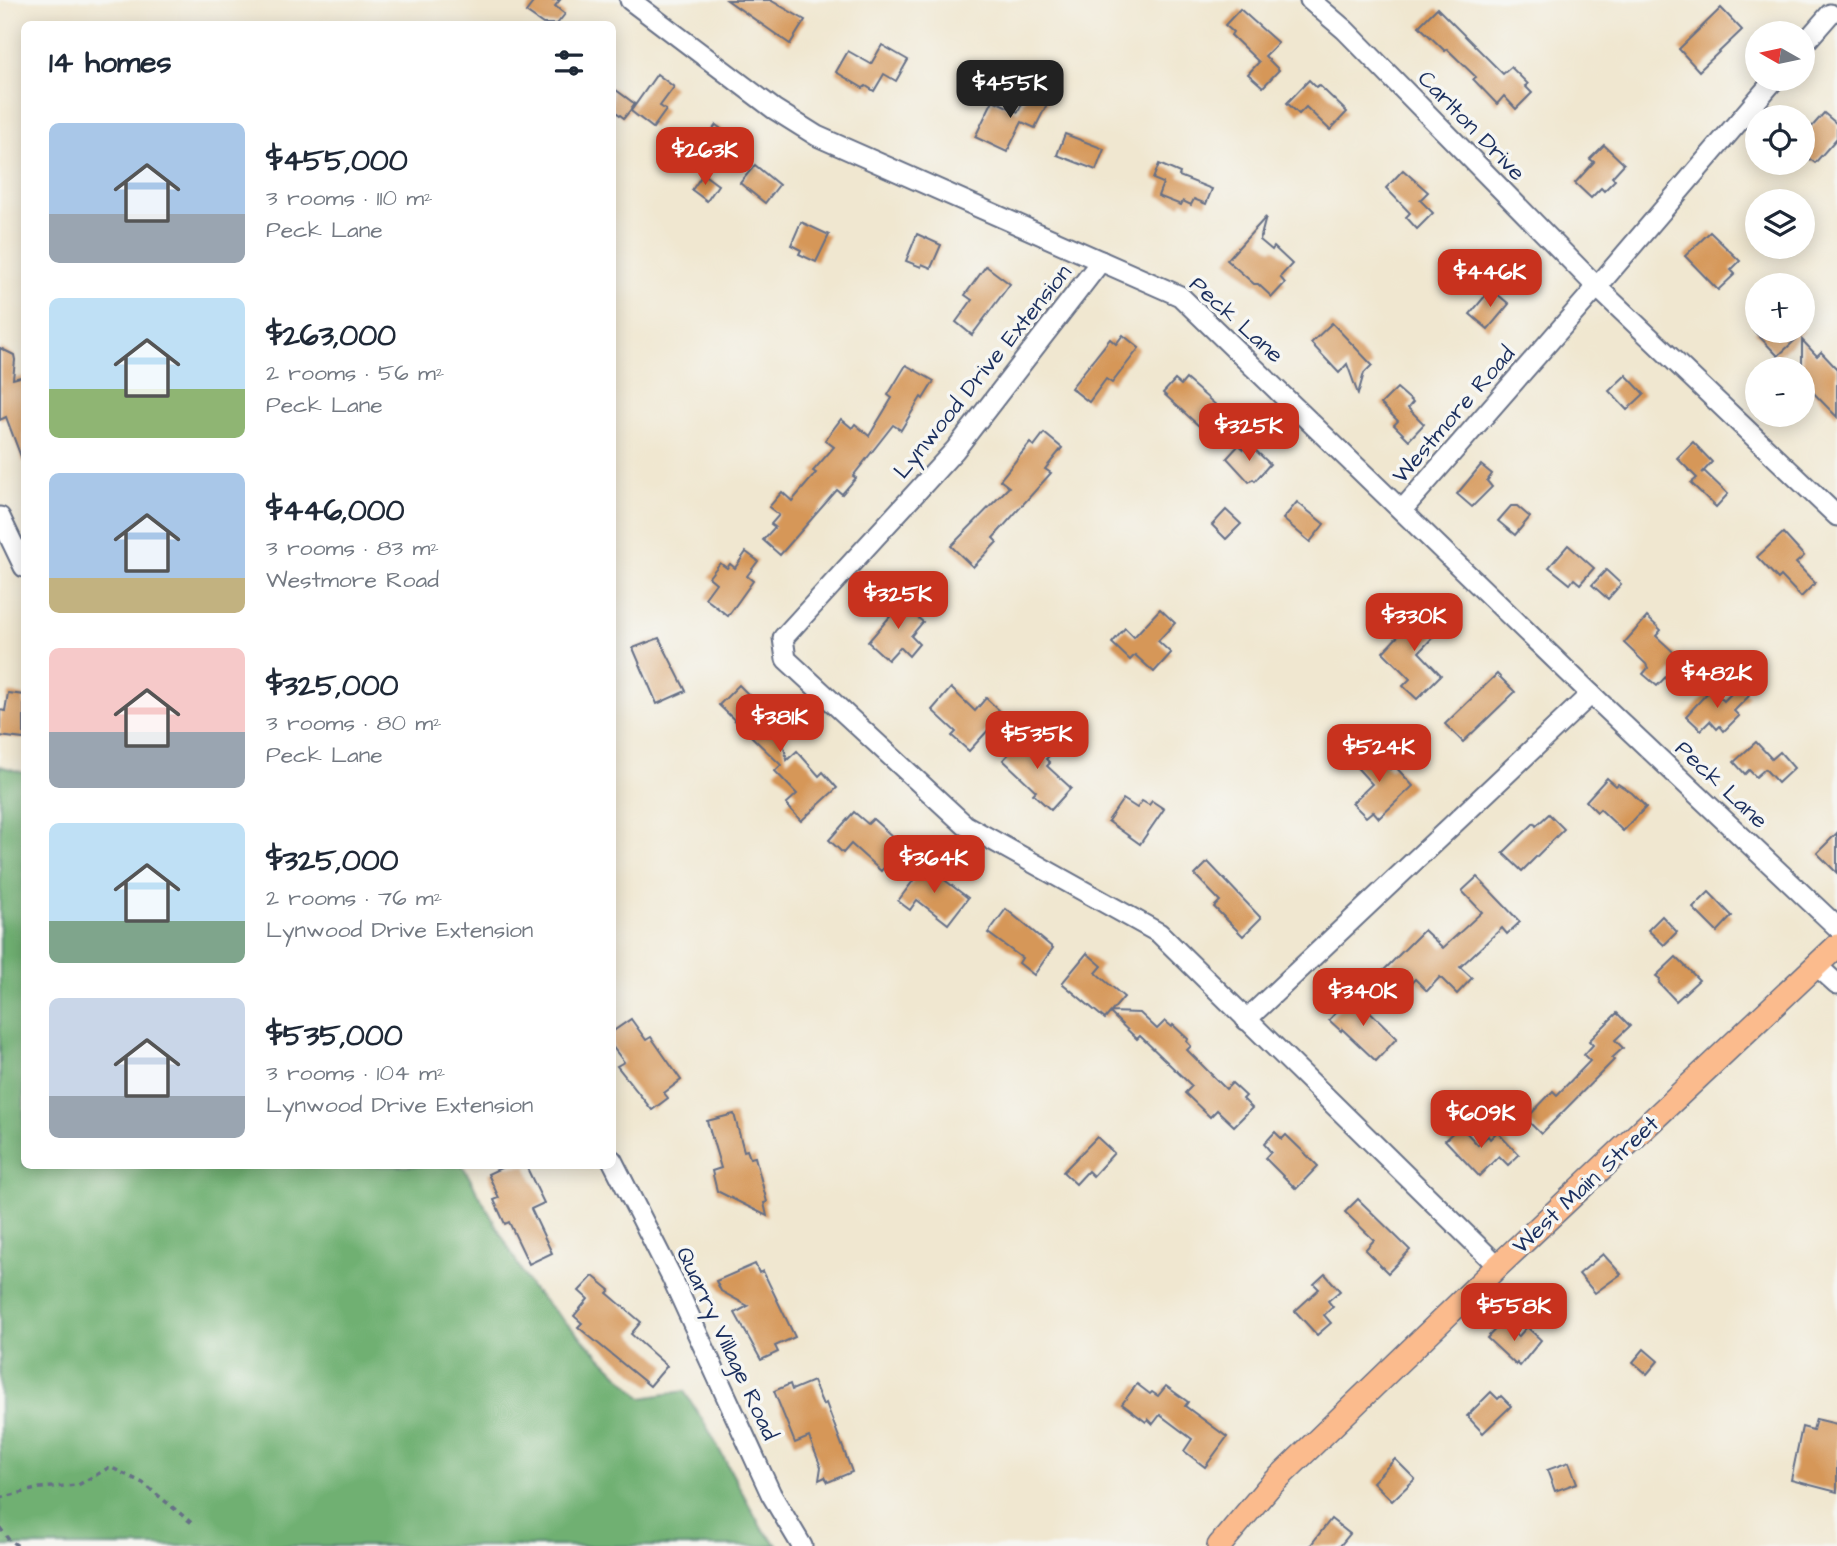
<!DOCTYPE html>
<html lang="en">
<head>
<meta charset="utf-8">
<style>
  body { margin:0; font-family:"Architects Daughter",sans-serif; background:#f6f6f7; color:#1f2937; height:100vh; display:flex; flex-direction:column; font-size:26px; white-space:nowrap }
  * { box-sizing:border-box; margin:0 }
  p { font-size:23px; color:#747a83 }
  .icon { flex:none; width:38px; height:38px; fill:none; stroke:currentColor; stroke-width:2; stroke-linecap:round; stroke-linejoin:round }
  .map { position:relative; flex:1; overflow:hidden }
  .details { position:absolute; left:21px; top:21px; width:595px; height:1148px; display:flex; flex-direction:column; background:#fff; border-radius:10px; box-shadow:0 4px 18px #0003 }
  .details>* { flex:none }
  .needle { width:46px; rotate:279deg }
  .tools { position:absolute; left:1745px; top:21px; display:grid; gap:14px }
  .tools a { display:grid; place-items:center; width:70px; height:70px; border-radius:50%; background:#fff; box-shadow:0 4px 18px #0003; font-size:35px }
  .price { position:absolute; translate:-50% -60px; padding:0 16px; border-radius:14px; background:#c8321e; color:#fff; font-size:23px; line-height:46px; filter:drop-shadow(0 2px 4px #0008) }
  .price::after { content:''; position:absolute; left:50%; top:42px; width:21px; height:16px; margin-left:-10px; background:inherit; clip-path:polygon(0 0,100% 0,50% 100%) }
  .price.current { background:#222; color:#fff }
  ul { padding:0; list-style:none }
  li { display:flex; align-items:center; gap:21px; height:175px; padding:0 28px }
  li span { display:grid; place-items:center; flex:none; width:196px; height:140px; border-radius:10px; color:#555 }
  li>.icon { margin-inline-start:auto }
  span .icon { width:84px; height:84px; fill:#fffc; stroke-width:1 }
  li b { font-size:30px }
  h2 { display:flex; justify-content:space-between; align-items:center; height:84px; padding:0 28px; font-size:30px }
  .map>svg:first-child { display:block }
  .forest { fill:#70b072; stroke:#467068; stroke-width:2 }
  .building { fill:#d69759 }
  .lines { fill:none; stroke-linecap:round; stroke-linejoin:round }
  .minor-casing { stroke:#666f86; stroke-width:23 }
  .major-casing { stroke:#666f86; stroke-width:26 }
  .path { stroke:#666f86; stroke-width:3.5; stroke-dasharray:5 5; stroke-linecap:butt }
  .minor { stroke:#fff; stroke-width:19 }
  .major { stroke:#fbbb8d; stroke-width:23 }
  .labels { text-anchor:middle; stroke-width:7; stroke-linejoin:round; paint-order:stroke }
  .street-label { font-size:23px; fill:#1b2f5e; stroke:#f6f6f2 }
</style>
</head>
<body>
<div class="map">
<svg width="1837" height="1546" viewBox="0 0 1837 1546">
  <rect width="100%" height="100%" fill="#f6f6f2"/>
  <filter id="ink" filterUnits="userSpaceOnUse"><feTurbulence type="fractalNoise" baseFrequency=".0143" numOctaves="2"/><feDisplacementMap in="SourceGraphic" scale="14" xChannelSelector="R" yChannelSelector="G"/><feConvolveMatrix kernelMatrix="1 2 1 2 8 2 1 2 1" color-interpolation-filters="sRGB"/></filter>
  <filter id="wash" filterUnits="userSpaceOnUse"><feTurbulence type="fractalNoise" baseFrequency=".00686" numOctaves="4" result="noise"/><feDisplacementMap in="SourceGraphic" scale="28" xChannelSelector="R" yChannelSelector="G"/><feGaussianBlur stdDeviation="1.57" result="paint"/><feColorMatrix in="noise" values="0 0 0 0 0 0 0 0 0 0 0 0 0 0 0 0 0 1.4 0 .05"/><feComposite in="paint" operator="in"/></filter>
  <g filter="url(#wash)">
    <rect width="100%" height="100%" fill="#f0e7d0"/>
    <polygon class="forest" points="0,766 24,773 24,1166 463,1166 531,1288 642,1398 684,1391 707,1427 761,1527 778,1546 0,1546"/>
    <g id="blocks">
      <g class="building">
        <polygon points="535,0 560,0 555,6 565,14 557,24 543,24 526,12"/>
        <polygon points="727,0 770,0 805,20 790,44"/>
        <polygon points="1437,8 1503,74 1511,67 1528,84 1525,86 1532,93 1516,109 1504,96 1497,104 1473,79 1476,77 1447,49 1445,51 1419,26"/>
        <polygon points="1721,8 1742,30 1699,71 1679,49"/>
        <polygon points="1240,9 1278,43 1265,56 1279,70 1263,87 1248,74 1259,62 1231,35 1233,32 1225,25"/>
        <polygon points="882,45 908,60 896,81 884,74 874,91 866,86 863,88 836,72 848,51 871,64"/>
        <polygon points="657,74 674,87 660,106 666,110 653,128 631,111"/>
        <polygon points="1309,80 1316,87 1319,85 1347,112 1330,130 1306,107 1299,114 1287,103"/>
        <polygon points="612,87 635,104 624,118 612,109"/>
        <polygon points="1029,89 1049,100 1035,128 1022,122 1007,152 975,137 993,100 1018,112"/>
        <polygon points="1824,113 1837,124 1837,138 1815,163 1802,153 1802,138"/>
        <polygon points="716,125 733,138 712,165 695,153"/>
        <polygon points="1065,134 1104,149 1096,170 1057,155"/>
        <polygon points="1604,145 1624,164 1612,177 1615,180 1604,191 1601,188 1591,198 1575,183 1594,162 1590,159"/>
        <polygon points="1159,164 1180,173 1179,176 1212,189 1206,204 1194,199 1191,205 1183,201 1181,205 1158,196 1163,183 1153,179"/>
        <polygon points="755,165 779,185 765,203 740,183"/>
        <polygon points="1403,170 1428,192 1420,200 1433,213 1417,229 1406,217 1410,213 1386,188"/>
        <polygon points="703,174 718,185 707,201 692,190"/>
        <polygon points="1266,217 1260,240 1272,250 1274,247 1292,264 1280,277 1285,283 1272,297 1258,284 1254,284 1227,260"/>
        <polygon points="801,222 829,235 816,262 799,254 801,250 791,245"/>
        <polygon points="1710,232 1740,261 1731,270 1735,274 1718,290 1685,256"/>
        <polygon points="917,234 941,245 931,268 922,264 921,267 906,261"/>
        <polygon points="986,266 1010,284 972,335 956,322 972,300 965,295"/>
        <polygon points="1491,289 1509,304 1488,329 1470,314"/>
        <polygon points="1332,323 1372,365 1364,373 1358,394 1347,364 1339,373 1311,343"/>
        <polygon points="1754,331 1805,331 1778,356"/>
        <polygon points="1123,335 1139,348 1112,383 1106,379 1089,402 1071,388 1110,339 1116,344"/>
        <polygon points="1802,340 1817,356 1821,352 1837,369 1837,417 1802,381"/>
        <polygon points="0,348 14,355 15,360 13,379 24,376 24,462 23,462 6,417 0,420"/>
        <polygon points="906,365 934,381 923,399 921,397 901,430 893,425 853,476 856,478 842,494 837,490 780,555 763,540 775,527 771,524 779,515 769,507 782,492 792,501 816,473 813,471 834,447 825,440 841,419 852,428 855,424 869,436 892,398 888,395"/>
        <polygon points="1626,375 1644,394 1627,410 1609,391"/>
        <polygon points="1186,379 1217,406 1199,426 1163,393 1175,380 1181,385"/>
        <polygon points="1397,388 1413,402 1408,408 1424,424 1409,440 1394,425 1398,421 1381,404"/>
        <polygon points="1044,433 1062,448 1045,469 1051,473 993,538 997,542 973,567 951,546 1009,487 1000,480 1030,443 1034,446"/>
        <polygon points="1693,442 1712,462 1702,473 1704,471 1728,494 1716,507 1691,483 1697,478 1677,458"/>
        <polygon points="1239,445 1247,452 1252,447 1270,464 1255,481 1253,479 1249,482 1227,458"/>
        <polygon points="1481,465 1492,474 1487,481 1492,487 1472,507 1457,494"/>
        <polygon points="1297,502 1324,524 1310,542 1283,519"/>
        <polygon points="1511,506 1517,506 1530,517 1515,535 1498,521"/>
        <polygon points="1226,510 1241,524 1226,539 1212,525"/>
        <polygon points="1783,533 1804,556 1796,563 1815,583 1801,597 1781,576 1778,579 1757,557"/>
        <polygon points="1568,545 1594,568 1580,584 1574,579 1570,584 1549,567"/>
        <polygon points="746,552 758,561 747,576 753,581 728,616 705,598 716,583 709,577 720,563 727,568 730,564 735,568"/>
        <polygon points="1606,570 1621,584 1608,599 1592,585"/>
        <polygon points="906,598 923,613 918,618 923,622 911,636 919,644 909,656 900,647 888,660 868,642"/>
        <polygon points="1416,607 1431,622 1427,625 1436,634 1419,652 1441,675 1417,699 1403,686 1410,679 1383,652 1401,633 1396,628"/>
        <polygon points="1160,609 1175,623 1158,641 1171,653 1154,672 1135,655 1130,660 1112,643 1125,628 1134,637"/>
        <polygon points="1647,617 1661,630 1656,636 1682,660 1657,686 1643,674 1648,668 1646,664 1624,643"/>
        <polygon points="659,638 686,691 657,704 633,648"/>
        <polygon points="1497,674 1515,692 1463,742 1445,724"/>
        <polygon points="739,685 769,715 766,719 781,734 787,760 797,751 819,776 823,772 837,788 801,821 786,804 797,794 775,771 781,765 719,705"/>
        <polygon points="1739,686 1749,696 1734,711 1739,716 1724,731 1720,726 1717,729 1710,721 1701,730 1686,716 1711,689 1724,701"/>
        <polygon points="951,688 975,711 986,698 1003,714 969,751 952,736 956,732 932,710"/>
        <polygon points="8,693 24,695 24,739 0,736 0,710 5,711"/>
        <polygon points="1029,732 1051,754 1046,759 1050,763 1047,766 1071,788 1051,810 1033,794 1036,791 1003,760"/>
        <polygon points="1756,742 1772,759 1780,752 1794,768 1778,783 1765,769 1756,777 1749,770 1745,774 1734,762"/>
        <polygon points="1367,744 1390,769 1394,765 1413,786 1379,818 1373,811 1366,817 1352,803 1372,784 1350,760"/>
        <polygon points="1607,778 1616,786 1618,784 1632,793 1646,807 1623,831 1600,809 1597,812 1586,801"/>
        <polygon points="1123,799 1137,808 1142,801 1149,805 1152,801 1164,809 1140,844 1108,821"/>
        <polygon points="854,812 868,824 873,819 893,837 888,842 899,851 881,871 851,844 843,853 829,840"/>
        <polygon points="1549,814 1564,829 1522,871 1503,853 1534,823 1536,826"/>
        <polygon points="1837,833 1837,873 1817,853"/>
        <polygon points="1208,862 1261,918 1243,936 1214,907 1220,901 1195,875"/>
        <polygon points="925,865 968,898 948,924 917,900 910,910 898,901"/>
        <polygon points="1477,877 1520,922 1507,934 1502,928 1460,967 1472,978 1457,994 1440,977 1427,991 1415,979 1402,993 1381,973 1424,930 1443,948 1482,912 1462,891"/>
        <polygon points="1709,892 1732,916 1717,932 1693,908"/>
        <polygon points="1006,909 1053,948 1034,975 1019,963 1022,958 988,933"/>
        <polygon points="1662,916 1677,932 1664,945 1648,930"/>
        <polygon points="1087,953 1102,966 1096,973 1124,997 1111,1012 1140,1013 1157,1029 1165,1021 1172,1027 1173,1025 1188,1039 1187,1042 1191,1046 1187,1050 1226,1089 1232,1083 1246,1096 1243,1099 1252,1108 1234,1126 1217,1110 1210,1117 1185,1093 1192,1086 1140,1036 1137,1039 1110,1013 1105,1019 1062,983"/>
        <polygon points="1676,957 1699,980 1676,1001 1659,983 1660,979 1656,976"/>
        <polygon points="1353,995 1397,1038 1376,1061 1342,1029 1341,1031 1329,1020"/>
        <polygon points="1617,1013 1630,1026 1615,1040 1623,1048 1612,1058 1614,1060 1541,1134 1526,1119 1553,1091 1557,1095 1590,1061 1584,1055 1593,1045 1589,1041"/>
        <polygon points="631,1019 646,1040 651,1037 681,1080 664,1093 668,1098 652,1110 617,1066 624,1062 612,1046 612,1032"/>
        <polygon points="734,1114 744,1151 747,1150 750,1158 755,1157 767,1202 764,1203 767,1216 717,1191 712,1171 721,1168 707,1121"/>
        <polygon points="1460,1126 1478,1145 1488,1136 1490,1139 1497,1132 1519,1155 1508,1165 1499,1156 1479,1176 1445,1140"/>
        <polygon points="1275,1132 1282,1139 1286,1135 1318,1166 1296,1189 1265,1158 1271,1152 1264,1144"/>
        <polygon points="1097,1137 1114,1153 1093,1176 1088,1171 1076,1184 1063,1172"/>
        <polygon points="505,1166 526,1166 544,1203 531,1209 552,1253 529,1264 509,1222 505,1224 494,1200 499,1198 488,1174"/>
        <polygon points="1358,1199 1410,1250 1388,1273 1365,1250 1374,1240 1345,1212"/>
        <polygon points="1603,1254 1621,1274 1595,1293 1579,1274"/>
        <polygon points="755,1264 759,1273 763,1271 795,1337 775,1346 778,1352 761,1360 735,1313 748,1306 721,1291 716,1281"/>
        <polygon points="1325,1274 1340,1291 1328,1301 1333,1307 1324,1315 1331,1323 1317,1335 1295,1311 1319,1289 1314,1284"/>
        <polygon points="593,1276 610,1290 607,1293 641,1322 631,1334 667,1366 650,1386 578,1327 582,1323 574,1316 588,1299 579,1291"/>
        <polygon points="1502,1322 1518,1337 1527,1327 1541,1340 1520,1366 1517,1363 1516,1365 1487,1338"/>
        <polygon points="1644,1349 1658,1361 1647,1374 1633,1362"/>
        <polygon points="813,1381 823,1405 826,1403 852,1472 828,1482 825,1477 819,1480 821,1467 809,1437 795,1443 774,1391 790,1384 792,1390"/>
        <polygon points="1137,1384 1150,1394 1152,1392 1158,1396 1166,1386 1188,1402 1185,1406 1227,1437 1205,1467 1184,1451 1192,1439 1160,1415 1153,1424 1148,1419 1146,1422 1122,1404"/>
        <polygon points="1491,1392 1498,1399 1501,1396 1511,1406 1483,1433 1467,1416"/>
        <polygon points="1816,1419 1837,1424 1837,1492 1791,1480 1802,1427 1813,1430"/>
        <polygon points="1395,1459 1415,1479 1392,1501 1373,1482"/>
        <polygon points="1569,1462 1577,1483 1555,1491 1547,1470"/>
        <polygon points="1331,1519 1350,1534 1340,1546 1310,1546"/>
      </g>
    </g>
  </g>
  <g filter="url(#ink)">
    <use href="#blocks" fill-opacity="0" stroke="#666f86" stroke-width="2"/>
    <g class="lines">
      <defs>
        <g id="minor">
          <polyline points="630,0 774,109 817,136 1180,296 1591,694 1837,927"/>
          <polyline points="1310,0 1345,30 1597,287 1837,516"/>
          <polyline points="1802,46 1830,14"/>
          <polyline points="1101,261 955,450 783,638 786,659 965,825 1159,933 1498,1266"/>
          <polyline points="1402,510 1597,287 1775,79"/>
          <polyline points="0,517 24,567"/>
          <polyline points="1816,965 1837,984"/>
          <polyline points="1246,1020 1591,694"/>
          <polyline points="612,1160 672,1278 771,1494 802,1546"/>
        </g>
        <polyline id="major" points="1219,1546 1268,1488 1498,1266 1837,946"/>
      </defs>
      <use href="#minor" class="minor-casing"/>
      <use href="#major" class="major-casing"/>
      <g class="path">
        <polyline points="0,1498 40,1488 78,1485 110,1467 143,1483 193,1524"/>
        <polyline points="0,1528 9,1540 18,1546"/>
      </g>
      <use href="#minor" class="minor"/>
      <use href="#major" class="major"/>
    </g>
  </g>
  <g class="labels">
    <g class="street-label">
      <text transform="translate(1472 125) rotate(46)" y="8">Carlton Drive</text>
      <text transform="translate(1237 319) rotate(42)" y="8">Peck Lane</text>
      <text transform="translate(982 371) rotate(-51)" y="8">Lynwood Drive Extension</text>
      <text transform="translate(1453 414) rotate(-49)" y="8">Westmore Road</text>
      <text transform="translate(1722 784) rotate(43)" y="8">Peck Lane</text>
      <text transform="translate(1585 1184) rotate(-43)" y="8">West Main Street</text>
      <text transform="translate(728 1343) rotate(65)" y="8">Quarry Village Road</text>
    </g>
  </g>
</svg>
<div class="tools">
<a><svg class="needle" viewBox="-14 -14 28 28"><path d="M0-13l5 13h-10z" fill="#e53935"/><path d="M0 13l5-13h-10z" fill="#747a83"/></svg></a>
<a><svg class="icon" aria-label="locate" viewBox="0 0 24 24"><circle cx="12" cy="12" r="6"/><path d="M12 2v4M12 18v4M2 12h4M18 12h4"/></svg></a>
<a><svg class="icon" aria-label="layers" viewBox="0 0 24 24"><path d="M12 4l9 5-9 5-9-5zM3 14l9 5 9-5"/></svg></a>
<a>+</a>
<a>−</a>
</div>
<b class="price current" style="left:1010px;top:120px">$455K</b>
<b class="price" style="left:705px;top:187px">$263K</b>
<b class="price" style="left:1490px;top:309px">$446K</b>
<b class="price" style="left:1249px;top:463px">$325K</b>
<b class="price" style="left:898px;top:631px">$325K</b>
<b class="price" style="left:1414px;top:653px">$330K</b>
<b class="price" style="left:1717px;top:710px">$482K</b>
<b class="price" style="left:780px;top:754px">$381K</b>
<b class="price" style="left:1037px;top:771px">$535K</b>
<b class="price" style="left:1379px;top:784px">$524K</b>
<b class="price" style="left:934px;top:895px">$364K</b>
<b class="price" style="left:1363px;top:1028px">$340K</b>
<b class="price" style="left:1481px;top:1150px">$609K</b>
<b class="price" style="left:1514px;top:1343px">$558K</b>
<section class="details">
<h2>14 homes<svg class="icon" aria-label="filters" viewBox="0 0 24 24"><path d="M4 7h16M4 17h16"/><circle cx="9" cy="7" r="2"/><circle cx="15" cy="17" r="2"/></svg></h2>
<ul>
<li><span style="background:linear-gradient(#a9c7e8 65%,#9aa5b1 0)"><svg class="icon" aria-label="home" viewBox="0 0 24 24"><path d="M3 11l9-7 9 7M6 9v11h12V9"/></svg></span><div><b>$455,000</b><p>3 rooms · 110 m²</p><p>Peck Lane</p></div></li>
<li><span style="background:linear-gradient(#bfe0f5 65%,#8fb573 0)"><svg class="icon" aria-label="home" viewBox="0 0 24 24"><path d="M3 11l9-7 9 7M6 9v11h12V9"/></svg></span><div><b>$263,000</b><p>2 rooms · 56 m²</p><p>Peck Lane</p></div></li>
<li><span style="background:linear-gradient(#a9c7e8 75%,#c2b280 0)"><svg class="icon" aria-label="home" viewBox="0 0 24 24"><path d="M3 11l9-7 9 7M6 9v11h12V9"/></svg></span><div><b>$446,000</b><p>3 rooms · 83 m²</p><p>Westmore Road</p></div></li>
<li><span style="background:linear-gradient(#f6c9c9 60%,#9aa5b1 0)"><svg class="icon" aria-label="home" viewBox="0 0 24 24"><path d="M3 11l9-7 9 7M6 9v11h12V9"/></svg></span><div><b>$325,000</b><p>3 rooms · 80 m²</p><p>Peck Lane</p></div></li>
<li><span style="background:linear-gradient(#bfe0f5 70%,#7fa58c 0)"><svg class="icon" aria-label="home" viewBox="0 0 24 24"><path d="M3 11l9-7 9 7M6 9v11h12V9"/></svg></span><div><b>$325,000</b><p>2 rooms · 76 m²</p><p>Lynwood Drive Extension</p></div></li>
<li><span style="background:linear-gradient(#c9d6e8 70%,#9aa5b1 0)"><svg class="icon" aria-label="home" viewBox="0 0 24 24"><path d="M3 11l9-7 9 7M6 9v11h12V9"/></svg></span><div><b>$535,000</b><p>3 rooms · 104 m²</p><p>Lynwood Drive Extension</p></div></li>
</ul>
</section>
</div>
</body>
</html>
